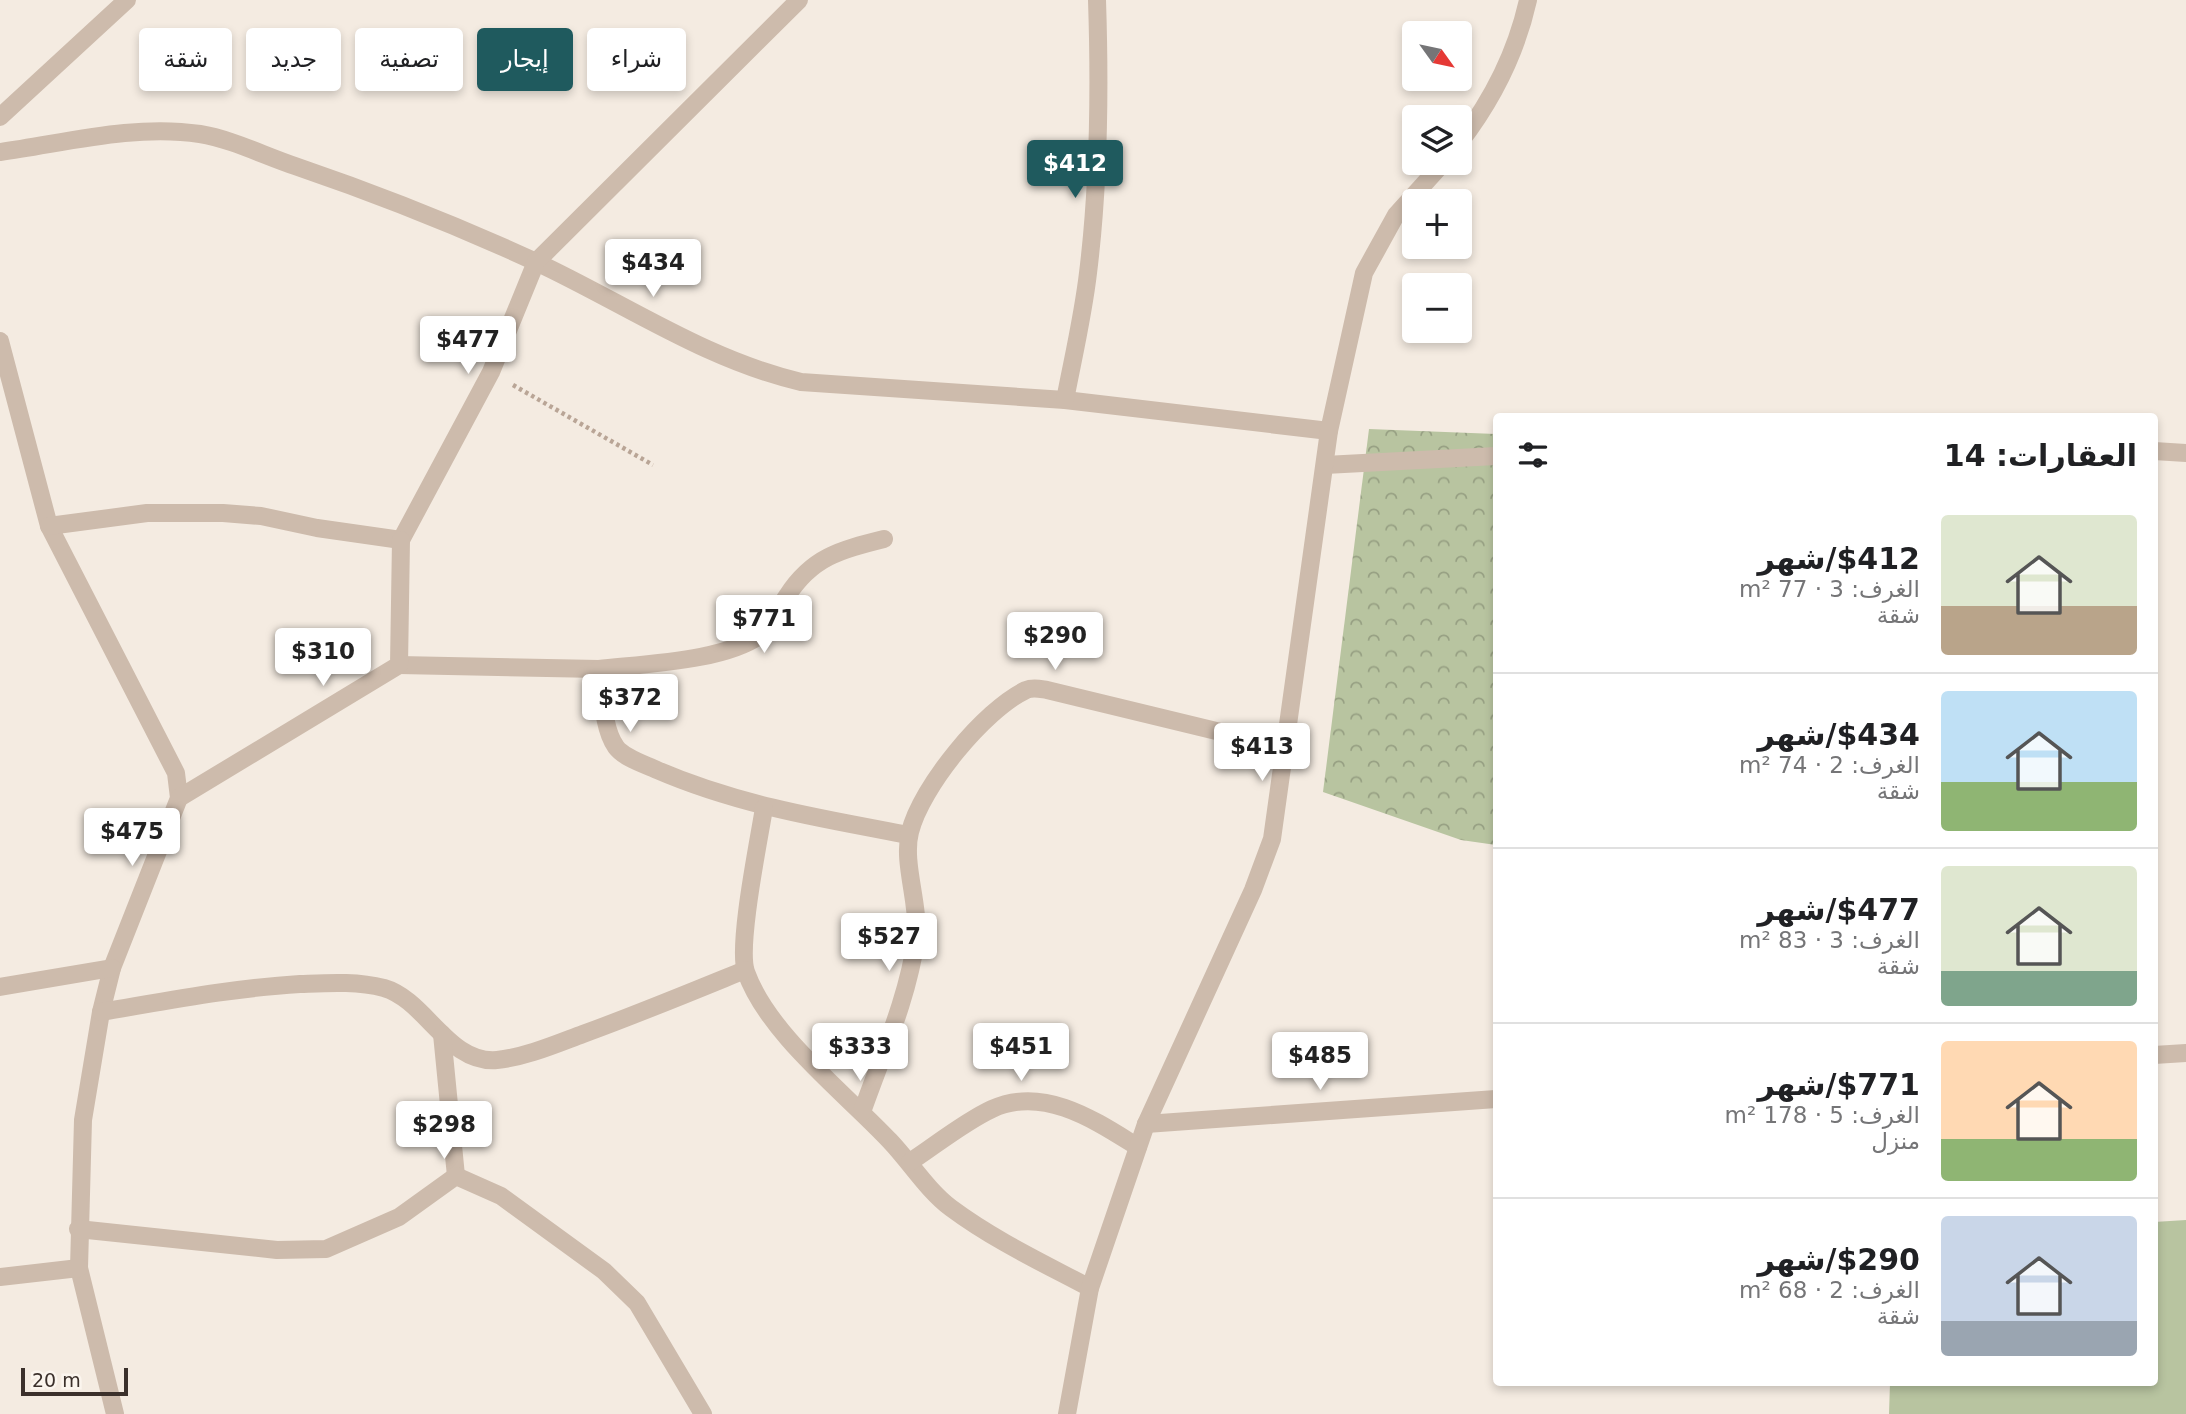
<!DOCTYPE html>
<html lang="ar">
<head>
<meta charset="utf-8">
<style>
  body { margin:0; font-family:"DejaVu Sans",Cairo,sans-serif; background:#f2f2f2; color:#202124; direction:rtl; height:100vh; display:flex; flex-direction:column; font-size:26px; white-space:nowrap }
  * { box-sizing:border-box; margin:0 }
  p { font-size:23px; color:#757577 }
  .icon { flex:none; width:38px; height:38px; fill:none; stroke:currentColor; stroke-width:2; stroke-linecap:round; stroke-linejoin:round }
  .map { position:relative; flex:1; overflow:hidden; direction:ltr }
  .sheet { position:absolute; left:1493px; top:413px; width:665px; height:973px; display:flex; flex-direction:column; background:#fff; border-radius:7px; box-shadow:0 4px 10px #0003; direction:rtl }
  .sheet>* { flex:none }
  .banner { position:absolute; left:21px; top:28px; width:665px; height:63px; direction:rtl; display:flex; gap:14px }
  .needle { width:46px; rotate:123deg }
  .fabs { position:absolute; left:1402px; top:21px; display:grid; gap:14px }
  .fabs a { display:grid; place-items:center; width:70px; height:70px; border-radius:7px; background:#fff; box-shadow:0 4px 10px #0003; font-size:35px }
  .scale { position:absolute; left:21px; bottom:18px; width:107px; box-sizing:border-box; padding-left:7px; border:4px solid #3b302b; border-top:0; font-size:19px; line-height:24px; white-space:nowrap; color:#3b302b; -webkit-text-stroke:5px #fbf5ee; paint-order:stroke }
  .price { position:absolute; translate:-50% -60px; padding:0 16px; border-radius:7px; background:#fff; color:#222; font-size:23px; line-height:46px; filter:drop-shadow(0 2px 4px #0008) }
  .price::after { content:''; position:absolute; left:50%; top:42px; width:21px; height:16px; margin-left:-10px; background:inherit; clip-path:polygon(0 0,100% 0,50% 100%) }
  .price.selected { background:#1f5a5e; color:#fff }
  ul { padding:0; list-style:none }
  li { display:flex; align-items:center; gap:21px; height:175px; padding:0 21px }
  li+li { border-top:2px solid #e0e0e0 }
  li span { display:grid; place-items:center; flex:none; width:196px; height:140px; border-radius:7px; color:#555 }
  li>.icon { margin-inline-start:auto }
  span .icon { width:84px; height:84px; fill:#fffc; stroke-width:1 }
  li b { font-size:30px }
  h2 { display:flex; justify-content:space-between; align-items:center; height:84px; padding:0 21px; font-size:30px }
  .chip { padding:0 24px; border-radius:7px; background:#fff; box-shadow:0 4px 10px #0003; font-size:24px; line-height:63px }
  .chip.selected { background:#1f5a5e; color:#fff }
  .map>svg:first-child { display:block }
  .park { fill:url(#park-crowns) }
  .pitch { fill:#b8c4a0 }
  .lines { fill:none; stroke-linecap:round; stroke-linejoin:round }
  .path { stroke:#b9a596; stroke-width:4.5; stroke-dasharray:3.5 3.5; stroke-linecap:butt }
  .minor { stroke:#cdbbac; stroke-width:18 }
</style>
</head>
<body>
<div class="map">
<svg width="2186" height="1414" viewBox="0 0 2186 1414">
  <defs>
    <pattern id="park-crowns" width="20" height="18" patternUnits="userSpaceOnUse" patternTransform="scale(1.75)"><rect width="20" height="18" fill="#b8c4a0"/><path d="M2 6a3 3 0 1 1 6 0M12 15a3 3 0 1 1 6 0" fill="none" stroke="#97a083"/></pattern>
  </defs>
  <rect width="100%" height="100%" fill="#f4ebe1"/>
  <polygon class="park" points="1369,429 1496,434 1496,845 1461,840 1323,792"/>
  <polygon class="pitch" points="2186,1220 2186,1414 1889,1414 1890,1383 2154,1382 2154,1222"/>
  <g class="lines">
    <polyline class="path" points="513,385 653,465"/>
    <g class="minor">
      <polyline points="0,117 127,0"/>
      <path d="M 1460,142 C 1493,99 1516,54 1528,0"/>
      <path d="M 0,152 C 65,143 134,124 200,134 C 231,139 265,156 295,166 C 377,194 458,226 536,262 C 624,303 706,360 801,382 L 1065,400 L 1329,431"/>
      <polyline points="0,341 49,526 176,773 179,798 112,968 101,1012 83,1120 79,1268 115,1414"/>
      <path d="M 1065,400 C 1073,358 1083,316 1088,273 C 1099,184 1100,90 1097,0"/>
      <polyline points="2154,451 2186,453"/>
      <polyline points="1325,465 1496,456"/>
      <polyline points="49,526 147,513 223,513 261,516 317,528 401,540 491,372 536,262 799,0"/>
      <path d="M 399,665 L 599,669 C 603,692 602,727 616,747 C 624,758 644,764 657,770 C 738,805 823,819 909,835"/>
      <path d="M 599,669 C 642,664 731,661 764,632 C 774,623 779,607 787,596 C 812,557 840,550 884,539"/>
      <polyline points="179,798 399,665 401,540"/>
      <path d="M 764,808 C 759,840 737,946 746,972 C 768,1034 845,1093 890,1141 C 910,1162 928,1191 951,1208 C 994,1240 1043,1263 1090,1288"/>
      <polyline points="0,987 112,968"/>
      <path d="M 101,1012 C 167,1001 233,988 300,984 C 328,983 356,981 384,988 C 426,1000 448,1064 497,1060 C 526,1057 556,1044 583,1034 C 638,1014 691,992 745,970"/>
      <polyline points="442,1034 456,1176"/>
      <polyline points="2154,1055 2186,1053"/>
      <path d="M 862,1112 C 882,1055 908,998 916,939 C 920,905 902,863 910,832 C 921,787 984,710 1026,690 C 1033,687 1040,689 1047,690 L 1286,748"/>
      <polyline points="1146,1124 1496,1099"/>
      <path d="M 910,1162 C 936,1145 964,1122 992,1109 C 1044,1085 1096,1121 1138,1147"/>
      <polyline points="78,1229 277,1250 326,1249 399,1217 456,1176 501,1196 604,1271 637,1303 703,1414"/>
      <polyline points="0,1277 79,1268"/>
      <polyline points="1067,1414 1090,1288 1146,1124 1253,890 1272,839 1329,431 1364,273 1396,215 1443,163"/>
    </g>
  </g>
</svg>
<div class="fabs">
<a><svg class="needle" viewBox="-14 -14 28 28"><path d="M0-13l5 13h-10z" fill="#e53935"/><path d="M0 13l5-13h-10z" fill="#757577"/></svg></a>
<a><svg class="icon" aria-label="layers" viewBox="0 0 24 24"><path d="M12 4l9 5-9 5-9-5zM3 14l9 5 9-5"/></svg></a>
<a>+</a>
<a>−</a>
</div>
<div class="scale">20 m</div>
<b class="price selected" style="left:1075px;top:200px">$412</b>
<b class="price" style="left:653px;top:299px">$434</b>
<b class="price" style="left:468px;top:376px">$477</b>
<b class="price" style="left:764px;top:655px">$771</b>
<b class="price" style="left:1055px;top:672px">$290</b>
<b class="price" style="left:323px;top:688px">$310</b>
<b class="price" style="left:630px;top:734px">$372</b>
<b class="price" style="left:1262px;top:783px">$413</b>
<b class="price" style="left:132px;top:868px">$475</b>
<b class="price" style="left:889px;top:973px">$527</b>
<b class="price" style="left:860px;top:1083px">$333</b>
<b class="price" style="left:1021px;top:1083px">$451</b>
<b class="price" style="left:1320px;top:1092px">$485</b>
<b class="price" style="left:444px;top:1161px">$298</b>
<div class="banner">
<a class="chip">شراء</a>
<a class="chip selected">إيجار</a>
<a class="chip">تصفية</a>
<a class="chip">جديد</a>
<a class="chip">شقة</a>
</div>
<section class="sheet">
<h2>العقارات: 14<svg class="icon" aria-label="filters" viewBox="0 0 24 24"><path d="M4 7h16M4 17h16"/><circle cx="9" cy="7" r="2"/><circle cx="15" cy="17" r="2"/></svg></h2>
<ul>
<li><span style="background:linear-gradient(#dfe7d0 65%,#b9a48a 0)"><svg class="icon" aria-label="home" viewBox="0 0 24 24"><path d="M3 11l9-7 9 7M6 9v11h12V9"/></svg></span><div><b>$412/شهر</b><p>الغرف: 3 · 77 m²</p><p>شقة</p></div></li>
<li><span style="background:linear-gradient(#bfe0f5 65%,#8fb573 0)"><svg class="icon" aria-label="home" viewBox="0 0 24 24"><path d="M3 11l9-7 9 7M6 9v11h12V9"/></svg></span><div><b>$434/شهر</b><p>الغرف: 2 · 74 m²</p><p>شقة</p></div></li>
<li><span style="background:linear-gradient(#dfe7d0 75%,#7fa58c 0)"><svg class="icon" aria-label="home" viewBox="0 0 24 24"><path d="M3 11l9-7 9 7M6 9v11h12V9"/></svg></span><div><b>$477/شهر</b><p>الغرف: 3 · 83 m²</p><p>شقة</p></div></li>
<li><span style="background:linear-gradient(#ffd9b3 70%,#8fb573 0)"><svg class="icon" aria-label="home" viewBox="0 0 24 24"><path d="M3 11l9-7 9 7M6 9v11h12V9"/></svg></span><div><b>$771/شهر</b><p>الغرف: 5 · 178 m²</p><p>منزل</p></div></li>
<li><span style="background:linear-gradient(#c9d6e8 75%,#9aa5b1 0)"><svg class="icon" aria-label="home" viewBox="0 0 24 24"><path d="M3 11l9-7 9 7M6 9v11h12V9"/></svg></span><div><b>$290/شهر</b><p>الغرف: 2 · 68 m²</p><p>شقة</p></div></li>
</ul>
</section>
</div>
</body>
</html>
